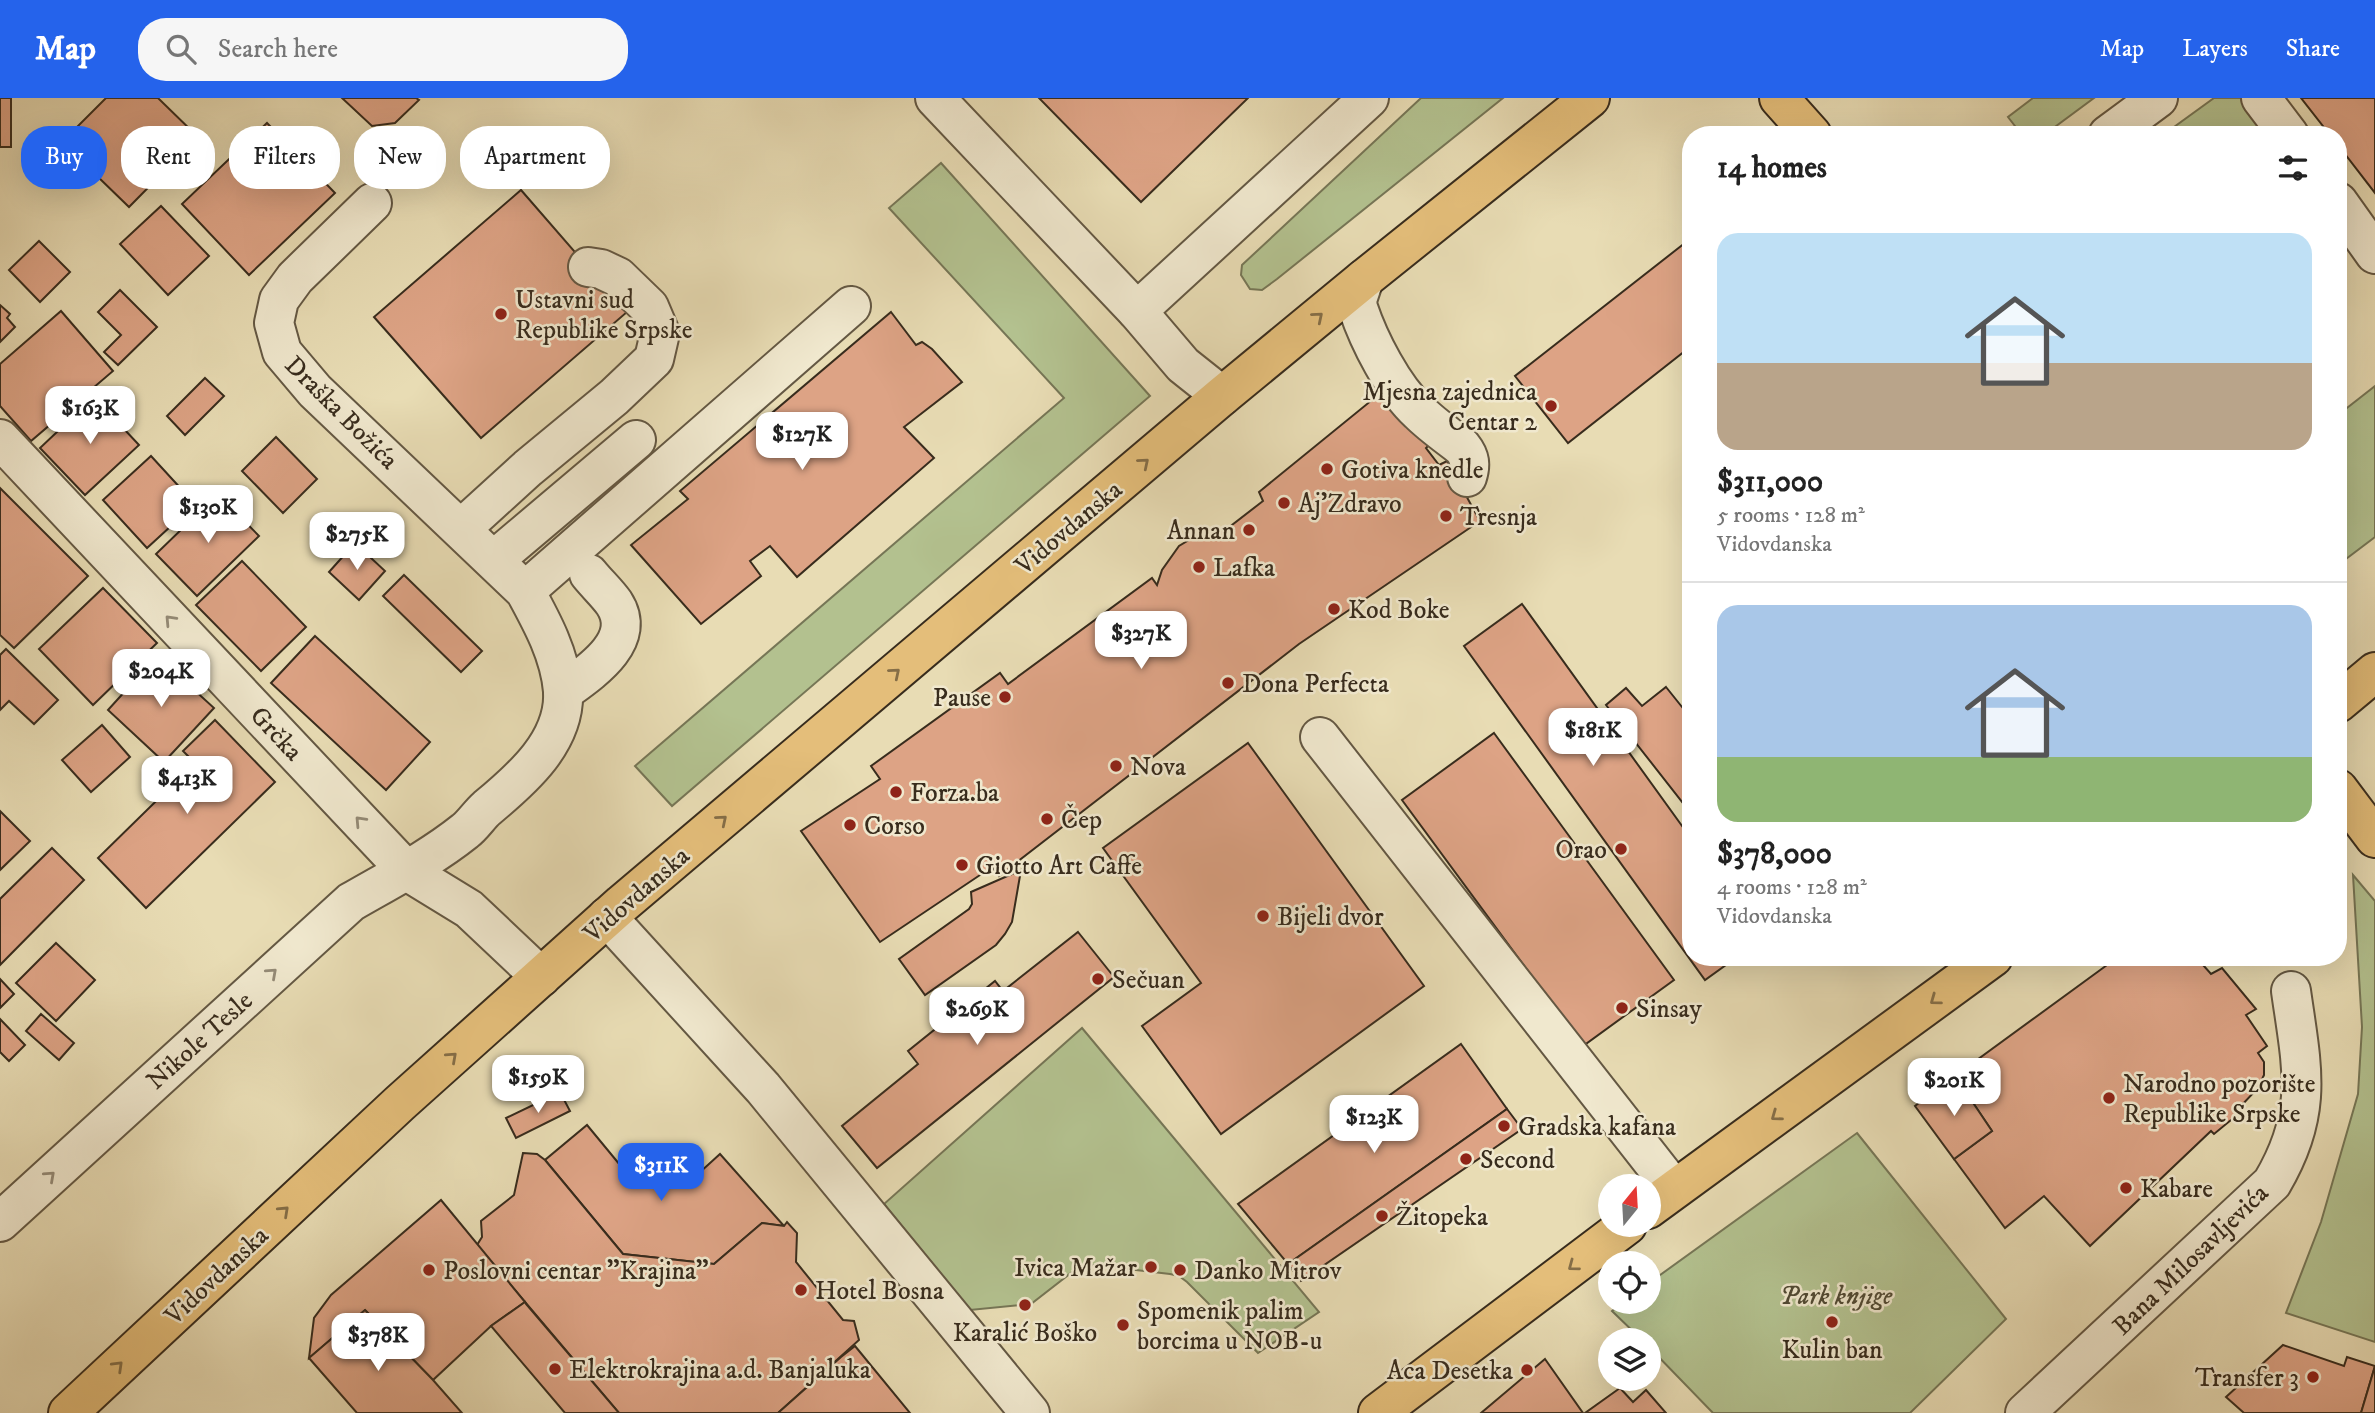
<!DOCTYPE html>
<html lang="en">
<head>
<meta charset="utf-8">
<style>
  body { margin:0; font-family:"IM FELL DW Pica",serif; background:#f6f6f6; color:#222; height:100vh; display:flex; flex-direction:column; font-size:26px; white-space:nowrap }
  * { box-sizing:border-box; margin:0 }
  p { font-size:23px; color:#767676 }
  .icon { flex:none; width:38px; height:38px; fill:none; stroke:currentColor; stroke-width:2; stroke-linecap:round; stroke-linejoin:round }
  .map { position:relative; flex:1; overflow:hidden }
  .side { position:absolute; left:1682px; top:28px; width:665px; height:840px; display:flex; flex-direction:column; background:#fff; border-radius:28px; box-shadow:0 7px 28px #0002 }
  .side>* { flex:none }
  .guide { position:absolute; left:21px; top:28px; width:665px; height:63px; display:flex; gap:14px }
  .needle { width:46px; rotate:18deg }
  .controls { position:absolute; left:1598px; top:1076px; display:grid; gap:14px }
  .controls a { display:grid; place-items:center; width:63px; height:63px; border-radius:50%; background:#fff; box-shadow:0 7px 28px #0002; font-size:35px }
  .price { position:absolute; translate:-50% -60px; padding:0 16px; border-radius:14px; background:#fff; color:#222; font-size:23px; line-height:46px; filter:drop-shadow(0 2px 4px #0008) }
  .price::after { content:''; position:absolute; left:50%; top:42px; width:21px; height:16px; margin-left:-10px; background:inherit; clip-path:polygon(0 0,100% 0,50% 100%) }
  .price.current { background:#2563eb; color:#fff }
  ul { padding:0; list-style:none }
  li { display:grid; align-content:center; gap:14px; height:371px; padding:0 35px }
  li+li { border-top:2px solid #e0e0e0 }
  li span { display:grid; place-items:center; height:217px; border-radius:21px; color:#555 }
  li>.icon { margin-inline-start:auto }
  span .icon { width:126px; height:126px; fill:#fffc; stroke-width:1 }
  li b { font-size:30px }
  h2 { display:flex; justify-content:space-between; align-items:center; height:84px; padding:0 35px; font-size:30px }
  .tag { padding:0 24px; border-radius:28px; background:#fff; box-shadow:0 7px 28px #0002; font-size:24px; line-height:63px }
  .tag.current { background:#2563eb; color:#fff }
  header { display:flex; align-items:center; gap:42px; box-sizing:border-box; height:98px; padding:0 35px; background:#2563eb; color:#fff }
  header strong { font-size:33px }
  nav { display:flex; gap:38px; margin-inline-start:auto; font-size:24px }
  .search { width:490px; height:63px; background:#f6f6f6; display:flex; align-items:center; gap:18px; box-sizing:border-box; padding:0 24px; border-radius:28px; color:#767676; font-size:26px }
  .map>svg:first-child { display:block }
  .green { fill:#b3c18f; stroke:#767656; stroke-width:2 }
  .building { fill:#dda385; stroke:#382c1d; stroke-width:2 }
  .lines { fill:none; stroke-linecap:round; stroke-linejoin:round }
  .minor-casing { stroke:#645843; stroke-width:42 }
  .major-casing { stroke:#382c1d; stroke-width:42 }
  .minor { stroke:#f0e8ce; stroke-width:38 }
  .major { stroke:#e4be7a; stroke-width:38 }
  .oneway { stroke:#856e47 }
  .oneway2 { stroke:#948a76 }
  .poi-dot { fill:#8f2418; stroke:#f0e8ce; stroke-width:2.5 }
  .labels { text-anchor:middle; stroke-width:5; stroke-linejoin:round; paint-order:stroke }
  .poi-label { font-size:26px; fill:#382c1d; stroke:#f0e8ce; text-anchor:start }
  .street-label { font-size:26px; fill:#382c1d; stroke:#f0e8ce }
  .park-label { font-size:26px; font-style:italic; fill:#514a34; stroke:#f0e8ce }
</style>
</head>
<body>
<header>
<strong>Map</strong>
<div class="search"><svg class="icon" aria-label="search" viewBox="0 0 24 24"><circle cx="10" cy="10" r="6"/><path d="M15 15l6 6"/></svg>Search here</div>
<nav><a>Map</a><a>Layers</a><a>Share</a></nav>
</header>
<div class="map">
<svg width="2375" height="1315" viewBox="0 0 2375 1315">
  <rect width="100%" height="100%" fill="#e8dcb4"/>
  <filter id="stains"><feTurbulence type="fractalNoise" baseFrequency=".00286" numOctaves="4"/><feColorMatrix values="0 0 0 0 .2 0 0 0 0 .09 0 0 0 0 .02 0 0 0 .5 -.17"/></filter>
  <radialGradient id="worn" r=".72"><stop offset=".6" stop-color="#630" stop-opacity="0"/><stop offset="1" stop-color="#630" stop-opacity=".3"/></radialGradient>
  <g class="green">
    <polygon points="1421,0 1503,0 1277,181 1262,192 1250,191 1241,177 1242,167"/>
    <polygon points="2033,0 2094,0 2044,37 2022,37 2008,19"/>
    <polygon points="2214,0 2241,0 2268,37 2163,37"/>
    <polygon points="941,65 1150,298 672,708 635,668 1064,300 889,110"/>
    <polygon points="2375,288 2375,439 2338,467 2338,317"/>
    <polygon points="2353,777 2375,803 2375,1244 2286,1215 2321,1124 2358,996 2362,929"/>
    <polygon points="1082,930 1319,1214 1258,1255 1187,1184 1179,1178 1170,1176 1093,1167 1071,1175 1031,1206 970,1212 884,1106"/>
    <polygon points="1857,1035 2006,1221 1910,1315 1713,1315 1649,1249 1648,1242 1642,1242 1612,1213 1623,1204 1648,1204 1649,1185"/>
  </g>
  <g class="building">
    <rect x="0" y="0" width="11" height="49"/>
    <polygon points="106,0 158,0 198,39 129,109 62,44"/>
    <polygon points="342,0 416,0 419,2 395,25 372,28"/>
    <polygon points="1039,0 1248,0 1141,104"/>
    <polygon points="2301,0 2375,0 2375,95 2338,47 2338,37 2330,37"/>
    <polygon points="267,25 335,95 249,177 182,106"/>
    <polygon points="521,92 627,214 481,340 374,219"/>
    <polygon points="161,108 209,158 168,197 120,146"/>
    <polygon points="1690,141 1690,249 1568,345 1515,278"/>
    <polygon points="39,143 70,174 40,204 9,172"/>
    <polygon points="120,192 157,229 118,267 104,254 121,237 98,214"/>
    <polygon points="0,207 10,216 7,220 15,229 0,244"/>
    <polygon points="61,213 113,273 31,343 0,308 0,266"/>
    <polygon points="891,214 916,247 922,244 932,251 962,284 904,329 934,360 797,479 770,448 750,463 761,478 701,526 631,447 688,401 680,393"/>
    <polygon points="205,280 224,298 185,337 167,318"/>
    <polygon points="1383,293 1431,345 1426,350 1439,367 1447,363 1480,423 1299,546 999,778 992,769 880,844 801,733 880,681 871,668 1000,575 1008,586 1152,480 1157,487 1162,472 1179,448 1199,436 1228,430 1263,403 1259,394"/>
    <polygon points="94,299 139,347 85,397 40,350"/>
    <polygon points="276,339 317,381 283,415 242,373"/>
    <polygon points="151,358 195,406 147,450 103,402"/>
    <polygon points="0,390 88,478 14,550 0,537"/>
    <polygon points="218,396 259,438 197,498 156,456"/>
    <polygon points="355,445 385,473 359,502 329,474"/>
    <polygon points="242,463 306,529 261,573 196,507"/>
    <polygon points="404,477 482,553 461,574 383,498"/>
    <polygon points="103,490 157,545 93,607 39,551"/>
    <polygon points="1522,506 1690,739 1690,859 1737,859 1705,882 1464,548"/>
    <polygon points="315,538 430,644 386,692 271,585"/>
    <polygon points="6,551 58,602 34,626 9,603 0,612 0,557"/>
    <polygon points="157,558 214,610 164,664 108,612"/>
    <polygon points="1666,589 1690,619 1690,714 1606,607 1626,590 1642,608"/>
    <polygon points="215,622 275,684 146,810 98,760 195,665 183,653"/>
    <polygon points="102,627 130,659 91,694 62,662"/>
    <polygon points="1494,635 1674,882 1583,948 1402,702"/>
    <polygon points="1248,645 1424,888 1221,1036 1142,928 1201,885 1103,750"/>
    <polygon points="0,713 30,743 0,772"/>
    <polygon points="52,750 84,782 0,867 0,801"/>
    <polygon points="1021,772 1012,824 1005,836 996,847 925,897 899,861 969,811 972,806 971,794"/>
    <polygon points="1078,834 1114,879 877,1070 842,1028 918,966 908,953 995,883 1003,893"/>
    <polygon points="56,845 95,882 56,923 16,885"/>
    <polygon points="2118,859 2121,862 2124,859 2196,859 2211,876 2222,870 2256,911 2246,917 2267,948 2258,955 2264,964 2264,977 2258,990 2239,1010 2242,1013 2214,1036 2211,1033 2090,1148 2044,1098 2005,1130 1954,1061 1992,1033 1955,978"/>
    <polygon points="0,881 14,896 0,910"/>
    <polygon points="41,916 74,945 59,962 26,933"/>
    <polygon points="0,921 25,947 9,963 0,954"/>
    <polygon points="1461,946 1507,1011 1288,1166 1238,1106"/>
    <polygon points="1955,978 1992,1033 1954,1061 1915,1008"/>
    <polygon points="560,994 570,1013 516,1040 506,1020"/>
    <polygon points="1507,1011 1522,1031 1301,1183 1288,1166"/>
    <polygon points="587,1027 620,1067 698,1076 720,1056 784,1128 762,1125 714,1166 623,1156 545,1062"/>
    <polygon points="523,1055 537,1056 545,1062 623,1156 714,1166 762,1125 784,1128 787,1124 797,1135 796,1164 843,1222 854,1223 859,1242 778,1315 619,1315 477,1147 482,1139 481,1123 514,1097"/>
    <polygon points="441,1102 525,1204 491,1228 433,1282 365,1212 309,1260 314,1220 331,1197"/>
    <polygon points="525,1204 526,1206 619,1315 565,1315 491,1228"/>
    <polygon points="365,1212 433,1282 462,1315 357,1315 309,1260"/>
    <polygon points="2283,1247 2344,1268 2347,1259 2375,1268 2361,1315 2244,1315 2226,1299"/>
    <polygon points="855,1248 910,1315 778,1315 841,1259"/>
    <polygon points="1545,1261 1583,1315 1481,1315"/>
    <polygon points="2375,1268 2375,1315 2361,1315"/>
    <polygon points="1620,1290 1633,1304 1646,1292 1666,1315 1585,1315"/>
  </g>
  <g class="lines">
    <defs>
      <g id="minor">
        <polyline points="935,0 1137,213 1183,267 1222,298"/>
        <polyline points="2261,0 2289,37"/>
        <polyline points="2108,37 2158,0"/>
        <polyline points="2338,104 2375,156"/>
        <path d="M 1364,181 L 1357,202 L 1358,210 C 1369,243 1393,290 1419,314 C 1432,327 1448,338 1462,349 C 1470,359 1471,367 1467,379"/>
        <polyline points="1137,213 1369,0"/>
        <polyline points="0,341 407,773 469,811 541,879"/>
        <polyline points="461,431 528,370 614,299 654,261 660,235 649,209 618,179 601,171 588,169"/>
        <polyline points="494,462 636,342"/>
        <polyline points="525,493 851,208"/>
        <path d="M 563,594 C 589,575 639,543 614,505 C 607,495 597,486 589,476"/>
        <polyline points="1320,639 1674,1091"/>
        <polyline points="607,819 763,990 1030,1315"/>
        <path d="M 0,1124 L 351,804 C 389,782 430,761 465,733 C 473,727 479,717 487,710 C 522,681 566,643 563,593 C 560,557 542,524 525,493 L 315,293 L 282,254 L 274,225 L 279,202 L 295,180 L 372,105"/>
        <path d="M 2025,1315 L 2272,1085 C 2314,1014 2302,970 2291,893"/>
      </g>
      <g id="major">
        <polyline points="1779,0 1812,37"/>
        <polyline points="2338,605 2375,574"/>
        <polyline points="2338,691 2375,740"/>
        <polyline points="1648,1111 1993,859"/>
        <polyline points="68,1315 400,1005 622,806 1222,298 1364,181 1590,0"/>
        <polyline points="1378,1315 1627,1127"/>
      </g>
    </defs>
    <use href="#minor" class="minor-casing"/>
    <use href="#major" class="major-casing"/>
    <use href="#minor" class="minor"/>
    <use href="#major" class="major"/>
  </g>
  <defs><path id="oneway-chevron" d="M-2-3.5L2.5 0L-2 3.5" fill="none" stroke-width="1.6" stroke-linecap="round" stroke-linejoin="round" transform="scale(1.75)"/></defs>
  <g class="oneway">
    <use href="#oneway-chevron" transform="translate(1318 219) rotate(-40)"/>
    <use href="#oneway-chevron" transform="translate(1144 365) rotate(-40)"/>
    <use href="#oneway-chevron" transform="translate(895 575) rotate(-40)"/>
    <use href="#oneway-chevron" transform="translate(722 722) rotate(-40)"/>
    <use href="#oneway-chevron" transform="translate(1935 902) rotate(144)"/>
    <use href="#oneway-chevron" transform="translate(452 959) rotate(-42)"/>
    <use href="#oneway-chevron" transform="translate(1776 1018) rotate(144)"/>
    <use href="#oneway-chevron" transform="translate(284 1113) rotate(-43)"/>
    <use href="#oneway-chevron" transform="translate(1573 1168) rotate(143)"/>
    <use href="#oneway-chevron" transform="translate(118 1268) rotate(-44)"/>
  </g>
  <g class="oneway2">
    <use href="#oneway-chevron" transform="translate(170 522) rotate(-133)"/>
    <use href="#oneway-chevron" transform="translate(360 723) rotate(-133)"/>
    <use href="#oneway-chevron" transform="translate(272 875) rotate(-42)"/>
    <use href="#oneway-chevron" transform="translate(50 1078) rotate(-42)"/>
  </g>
  <g class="poi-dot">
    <circle cx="501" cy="216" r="7"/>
    <circle cx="1551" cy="308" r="7"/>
    <circle cx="1327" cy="371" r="7"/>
    <circle cx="1284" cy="405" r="7"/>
    <circle cx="1446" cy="418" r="7"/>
    <circle cx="1249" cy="432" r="7"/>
    <circle cx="1199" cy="469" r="7"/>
    <circle cx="1334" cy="511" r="7"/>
    <circle cx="1228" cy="585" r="7"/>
    <circle cx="1005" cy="599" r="7"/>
    <circle cx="1116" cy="668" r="7"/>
    <circle cx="896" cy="694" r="7"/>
    <circle cx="1047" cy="721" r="7"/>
    <circle cx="850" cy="727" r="7"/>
    <circle cx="1621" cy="751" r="7"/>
    <circle cx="962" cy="767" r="7"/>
    <circle cx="1263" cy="818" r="7"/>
    <circle cx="1098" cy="881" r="7"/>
    <circle cx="1622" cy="910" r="7"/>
    <circle cx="2109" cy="1000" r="7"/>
    <circle cx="1504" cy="1028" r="7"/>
    <circle cx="1466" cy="1061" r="7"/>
    <circle cx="2126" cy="1090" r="7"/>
    <circle cx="1382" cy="1118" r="7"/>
    <circle cx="1151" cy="1169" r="7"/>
    <circle cx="429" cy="1172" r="7"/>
    <circle cx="1180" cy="1172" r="7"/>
    <circle cx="801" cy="1192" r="7"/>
    <circle cx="1025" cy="1207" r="7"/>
    <circle cx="1832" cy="1224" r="7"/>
    <circle cx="1123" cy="1227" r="7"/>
    <circle cx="555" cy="1271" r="7"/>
    <circle cx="1527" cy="1272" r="7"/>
    <circle cx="2313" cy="1279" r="7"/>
  </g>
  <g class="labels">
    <g class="poi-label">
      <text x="515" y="210">Ustavni sud<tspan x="515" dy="30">Republike Srpske</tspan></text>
      <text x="1537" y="302" text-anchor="end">Mjesna zajednica<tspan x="1537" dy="30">Centar 2</tspan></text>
      <text x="1341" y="380">Gotiva knedle</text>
      <text x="1298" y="414">Aj'Zdravo</text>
      <text x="1460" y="427">Tresnja</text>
      <text x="1235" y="441" text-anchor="end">Annan</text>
      <text x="1213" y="478">Lafka</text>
      <text x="1348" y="520">Kod Boke</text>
      <text x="1242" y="594">Dona Perfecta</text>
      <text x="991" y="608" text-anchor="end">Pause</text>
      <text x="1130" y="677">Nova</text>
      <text x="910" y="703">Forza.ba</text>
      <text x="1061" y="730">Čep</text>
      <text x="864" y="736">Corso</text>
      <text x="1607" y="760" text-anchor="end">Orao</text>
      <text x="976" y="776">Giotto Art Caffe</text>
      <text x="1277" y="827">Bijeli dvor</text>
      <text x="1112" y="890">Sečuan</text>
      <text x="1636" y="919">Sinsay</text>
      <text x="2123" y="994">Narodno pozorište<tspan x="2123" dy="30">Republike Srpske</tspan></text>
      <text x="1518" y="1037">Gradska kafana</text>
      <text x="1480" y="1070">Second</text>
      <text x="2140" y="1099">Kabare</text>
      <text x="1396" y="1127">Žitopeka</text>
      <text x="1137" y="1178" text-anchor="end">Ivica Mažar</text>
      <text x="443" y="1181">Poslovni centar "Krajina"</text>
      <text x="1194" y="1181">Danko Mitrov</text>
      <text x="815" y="1201">Hotel Bosna</text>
      <text x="1137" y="1221">Spomenik palim<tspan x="1137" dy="30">borcima u NOB-u</tspan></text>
      <text x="1025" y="1243" text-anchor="middle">Karalić Boško</text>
      <text x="1832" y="1260" text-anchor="middle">Kulin ban</text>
      <text x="569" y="1280">Elektrokrajina a.d. Banjaluka</text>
      <text x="1513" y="1281" text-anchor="end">Aca Desetka</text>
      <text x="2299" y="1288" text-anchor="end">Transfer 3</text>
    </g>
    <g class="street-label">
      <text transform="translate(342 314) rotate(45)" y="9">Draška Božića</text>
      <text transform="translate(1068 429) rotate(-40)" y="9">Vidovdanska</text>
      <text transform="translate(277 635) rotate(47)" y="9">Grčka</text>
      <text transform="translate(636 796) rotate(-41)" y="9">Vidovdanska</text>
      <text transform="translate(199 942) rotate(-42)" y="9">Nikole Tesle</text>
      <text transform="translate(2190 1161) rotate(-44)" y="9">Bana Milosavljevića</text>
      <text transform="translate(216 1177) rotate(-43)" y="9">Vidovdanska</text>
    </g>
    <g class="park-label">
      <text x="1836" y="1206">Park knjige</text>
    </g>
  </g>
  <rect width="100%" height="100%" filter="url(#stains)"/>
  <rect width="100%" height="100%" fill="url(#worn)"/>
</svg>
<div class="controls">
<a><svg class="needle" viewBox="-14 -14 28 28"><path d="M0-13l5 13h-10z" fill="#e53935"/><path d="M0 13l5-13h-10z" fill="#767676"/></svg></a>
<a><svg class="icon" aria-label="locate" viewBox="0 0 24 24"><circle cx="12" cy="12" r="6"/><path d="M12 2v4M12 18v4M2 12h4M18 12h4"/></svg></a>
<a><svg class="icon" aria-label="layers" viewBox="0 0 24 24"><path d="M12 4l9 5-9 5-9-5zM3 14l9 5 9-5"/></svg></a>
</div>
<b class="price" style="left:90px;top:348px">$163K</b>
<b class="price" style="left:802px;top:374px">$127K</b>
<b class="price" style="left:208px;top:447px">$130K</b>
<b class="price" style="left:357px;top:474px">$275K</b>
<b class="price" style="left:1141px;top:573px">$327K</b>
<b class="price" style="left:161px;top:611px">$204K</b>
<b class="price" style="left:1593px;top:670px">$181K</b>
<b class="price" style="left:187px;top:718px">$413K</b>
<b class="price" style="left:977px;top:949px">$269K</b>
<b class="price" style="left:538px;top:1017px">$159K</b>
<b class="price" style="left:1954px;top:1020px">$201K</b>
<b class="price" style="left:1374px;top:1057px">$123K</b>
<b class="price current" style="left:661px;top:1105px">$311K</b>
<b class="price" style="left:378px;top:1275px">$378K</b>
<div class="guide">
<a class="tag current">Buy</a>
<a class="tag">Rent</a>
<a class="tag">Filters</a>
<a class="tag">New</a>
<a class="tag">Apartment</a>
</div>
<section class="side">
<h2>14 homes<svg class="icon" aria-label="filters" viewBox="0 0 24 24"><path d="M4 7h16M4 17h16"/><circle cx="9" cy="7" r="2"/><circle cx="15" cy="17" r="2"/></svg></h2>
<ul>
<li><span style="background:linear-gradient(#bfe0f5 60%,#b9a48a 0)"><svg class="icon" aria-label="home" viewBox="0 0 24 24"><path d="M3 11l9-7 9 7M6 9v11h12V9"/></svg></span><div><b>$311,000</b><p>5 rooms · 128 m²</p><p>Vidovdanska</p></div></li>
<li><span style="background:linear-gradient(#a9c7e8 70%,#8fb573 0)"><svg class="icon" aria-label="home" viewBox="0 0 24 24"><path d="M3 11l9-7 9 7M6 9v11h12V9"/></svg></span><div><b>$378,000</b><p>4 rooms · 128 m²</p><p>Vidovdanska</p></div></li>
</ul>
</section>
</div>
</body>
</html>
